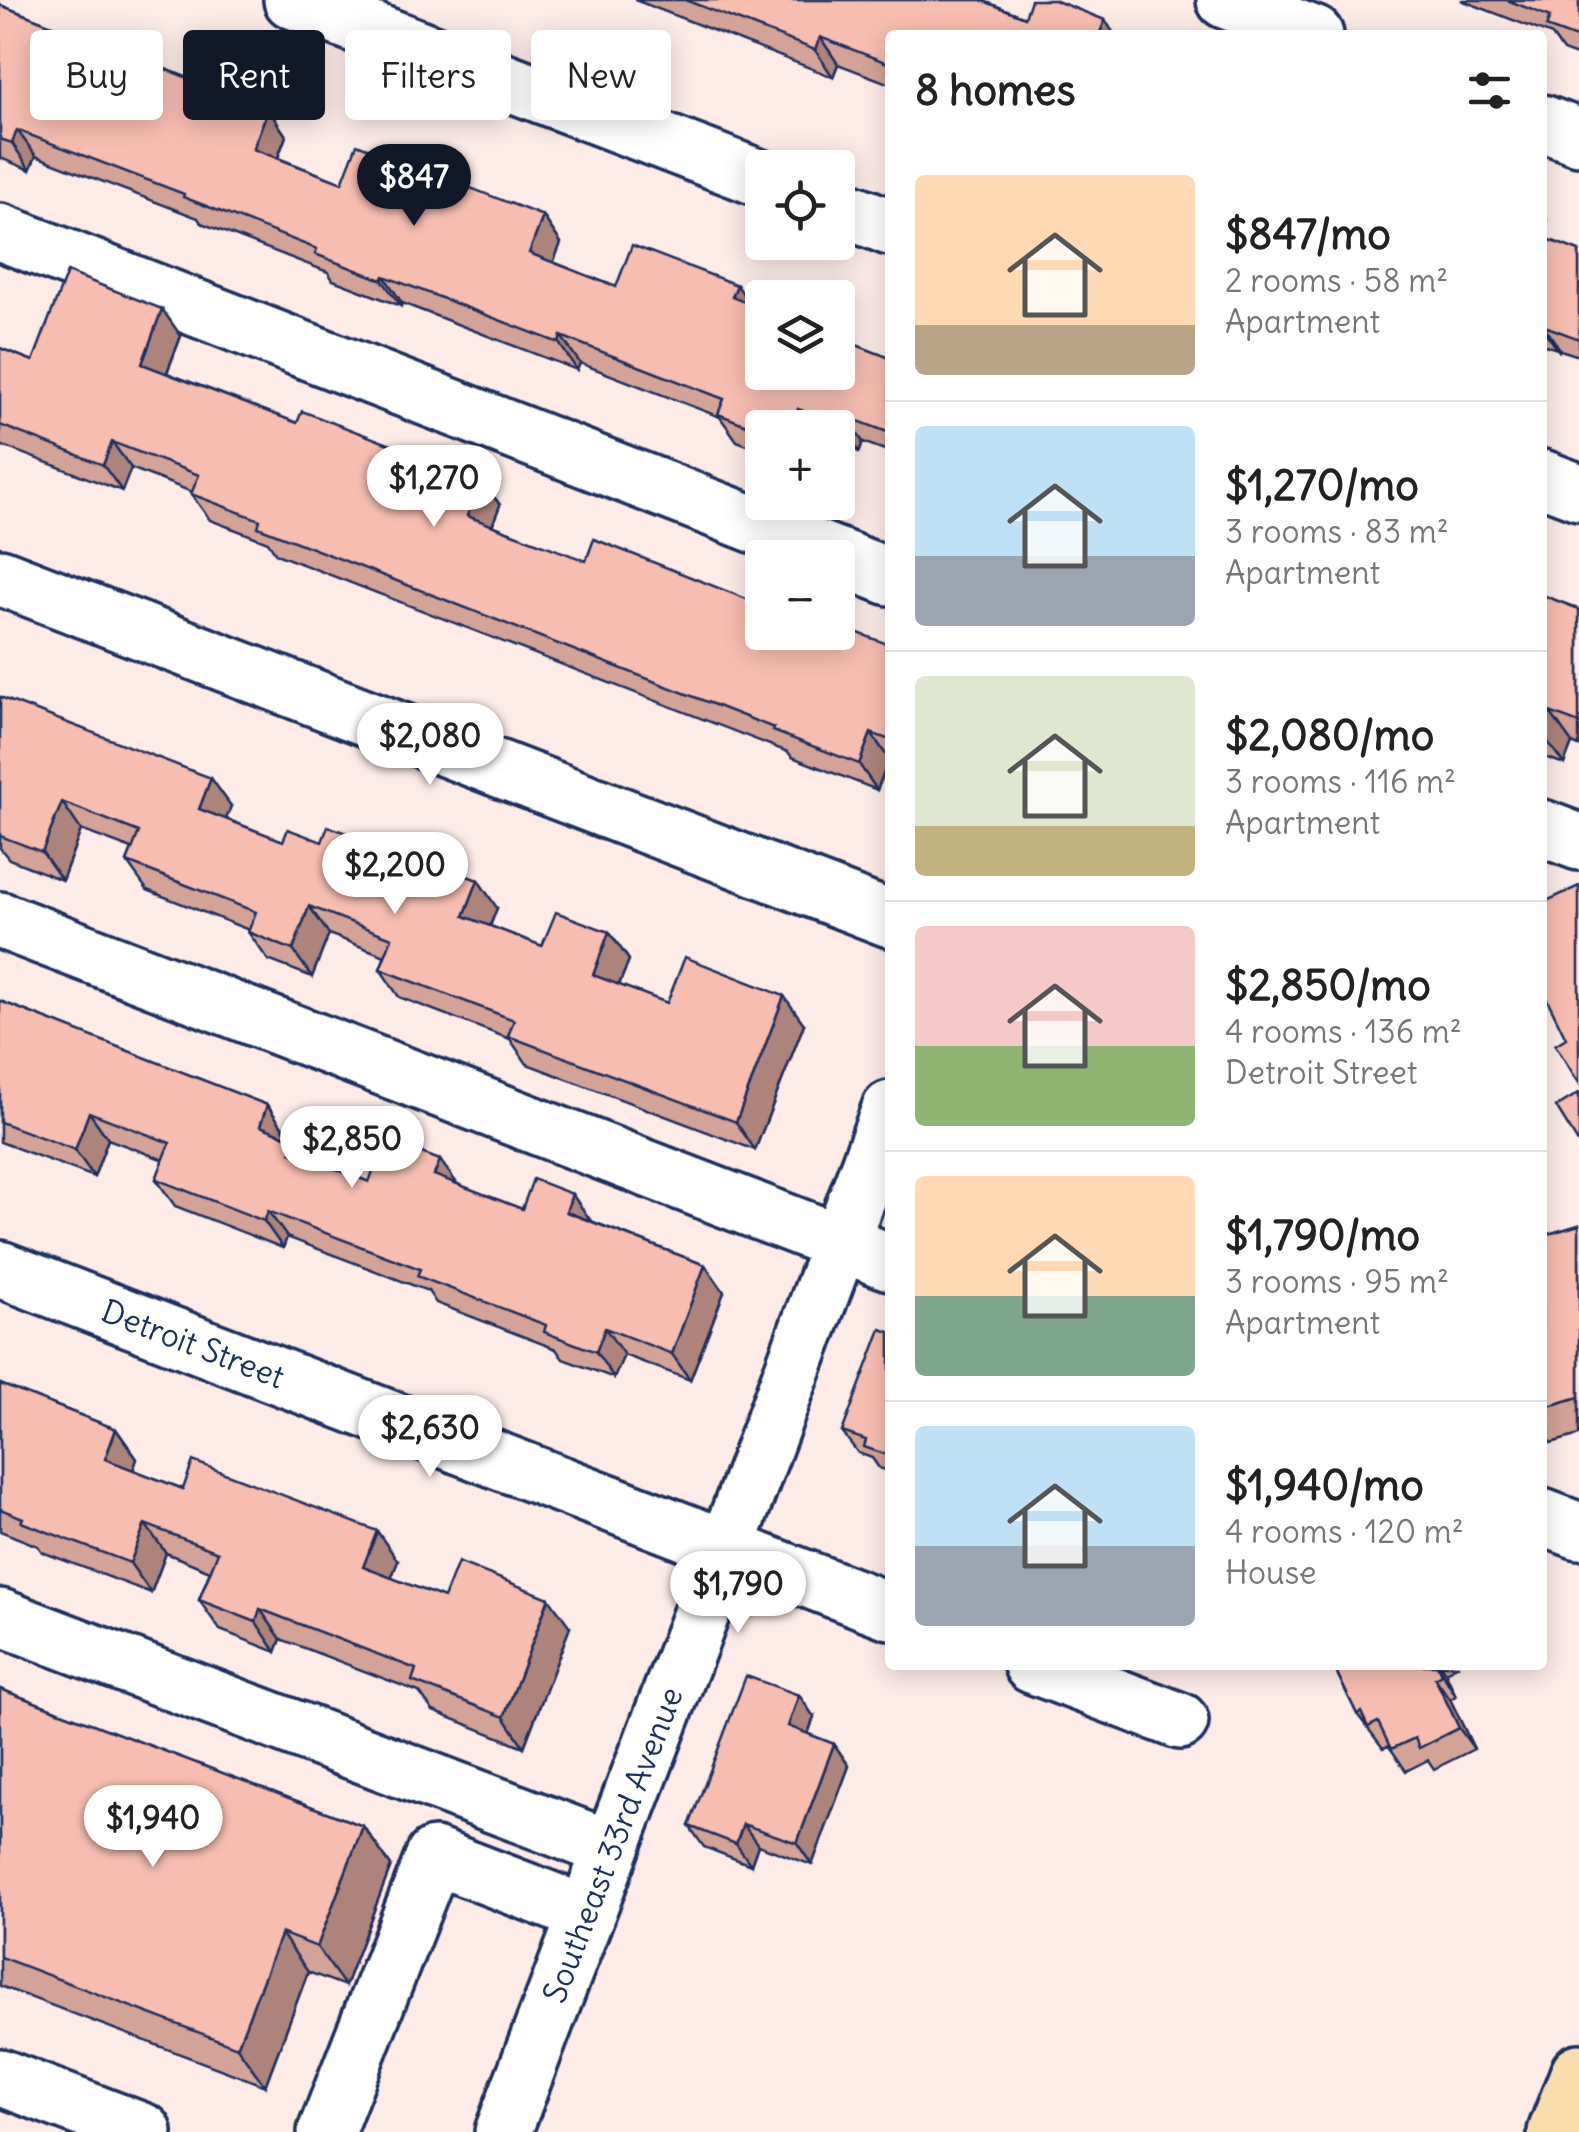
<!DOCTYPE html>
<html lang="en">
<head>
<meta charset="utf-8">
<style>
  body { margin:0; font-family:Delius,sans-serif; background:#f2f2f2; color:#222; height:100vh; display:flex; flex-direction:column; font-size:38px; white-space:nowrap }
  * { box-sizing:border-box; margin:0 }
  p { font-size:32px; color:#767676 }
  .icon { flex:none; width:55px; height:55px; fill:none; stroke:currentColor; stroke-width:2; stroke-linecap:round; stroke-linejoin:round }
  .map { position:relative; flex:1; overflow:hidden }
  .drawer { position:absolute; left:885px; top:30px; width:662px; height:1640px; display:flex; flex-direction:column; background:#fff; border-radius:10px; box-shadow:0 5px 25px #0003 }
  .drawer>* { flex:none }
  .top-card { position:absolute; left:30px; top:30px; width:705px; height:90px; display:flex; gap:20px }
  .controls { position:absolute; left:745px; top:150px; display:grid; gap:20px }
  .controls a { display:grid; place-items:center; width:110px; height:110px; border-radius:10px; background:#fff; box-shadow:0 5px 25px #0003; font-size:50px }
  .price { position:absolute; translate:-50% -85px; padding:0 22px; border-radius:35px; background:#fff; color:#222; font-size:32px; line-height:65px; filter:drop-shadow(0 2px 5px #0008) }
  .price::after { content:''; position:absolute; left:50%; top:60px; width:30px; height:22px; margin-left:-15px; background:inherit; clip-path:polygon(0 0,100% 0,50% 100%) }
  .price.current { background:#111827; color:#fff }
  ul { padding:0; list-style:none }
  li { display:flex; align-items:center; gap:30px; height:250px; padding:0 30px }
  li+li { border-top:2px solid #e0e0e0 }
  li span { display:grid; place-items:center; flex:none; width:280px; height:200px; border-radius:10px; color:#555 }
  li>.icon { margin-inline-start:auto }
  span .icon { width:120px; height:120px; fill:#fffc; stroke-width:1 }
  li b { font-size:42px }
  h2 { display:flex; justify-content:space-between; align-items:center; height:120px; padding:0 30px; font-size:42px }
  .tag { padding:0 35px; border-radius:10px; background:#fff; box-shadow:0 5px 25px #0003; font-size:35px; line-height:90px }
  .tag.current { background:#111827; color:#fff }
  .map>svg:first-child { display:block }
  .lines { fill:none; stroke-linecap:round; stroke-linejoin:round }
  .minor-casing { stroke:#1b2f5e; stroke-width:62 }
  .major-casing { stroke:#1b2f5e; stroke-width:62 }
  .minor { stroke:#fff; stroke-width:55 }
  .major { stroke:#f8deab; stroke-width:55 }
  .wall { fill:#d4a398; stroke:#1b2f5e; stroke-width:2.5 }
  .shaded-wall { fill:#ad847c; stroke:#1b2f5e; stroke-width:2.5 }
  .building { fill:#f7bdb1; stroke:#1b2f5e; stroke-width:2.5 }
  .labels { text-anchor:middle; stroke-width:8; stroke-linejoin:round; paint-order:stroke }
  .street-label { font-size:32px; fill:#1b2f5e; stroke:#fff }
</style>
</head>
<body>
<div class="map">
<svg width="1579" height="2132" viewBox="0 0 1579 2132">
  <rect width="100%" height="100%" fill="#fdebe8"/>
  <filter id="ink" filterUnits="userSpaceOnUse"><feTurbulence type="fractalNoise" baseFrequency=".01" numOctaves="2"/><feDisplacementMap in="SourceGraphic" scale="20" xChannelSelector="R" yChannelSelector="G"/><feConvolveMatrix kernelMatrix="1 2 1 2 8 2 1 2 1" color-interpolation-filters="sRGB"/></filter>
  <g filter="url(#ink)">
    <g class="lines">
      <defs>
        <g id="minor">
          <polyline points="292,0 762,179"/>
          <polyline points="1225,0 1315,35"/>
          <polyline points="1542,123 1579,137"/>
          <polyline points="838,207 890,227"/>
          <polyline points="0,232 890,577"/>
          <polyline points="1542,478 1579,492"/>
          <polyline points="0,577 890,919"/>
          <polyline points="1542,828 1579,842"/>
          <polyline points="0,920 890,1262"/>
          <polyline points="0,1269 890,1611"/>
          <polyline points="1542,1517 1579,1531"/>
          <polyline points="0,1617 611,1849"/>
          <polyline points="1032,1665 1180,1721"/>
          <polyline points="0,2077 144,2132"/>
          <polyline points="326,2132 434,1856 586,1914"/>
          <polyline points="503,2132 726,1549 890,1109"/>
        </g>
        <polyline id="major" points="1556,2132 1579,2072"/>
      </defs>
      <use href="#minor" class="minor-casing"/>
      <use href="#major" class="major-casing"/>
      <use href="#minor" class="minor"/>
      <use href="#major" class="major"/>
    </g>
    <g class="wall">
      <polygon points="635,0 981,0 1025,17 1105,20 890,35 890,84 838,64 833,77"/>
      <polygon points="1461,0 1579,0 1579,57 1563,51 1552,35"/>
      <polygon points="0,5 268,109 286,136 278,158 342,183 543,216 561,243 553,262 616,287 750,304 890,358 890,452 863,442 859,452 838,444 838,428 762,428 762,451 737,441 720,417 580,363 577,370 402,303 401,306 333,280 328,272 201,223 198,218 36,156 30,170 0,158"/>
      <polygon points="1542,237 1579,251 1579,356 1542,344"/>
      <polygon points="181,336 167,373 297,423 481,479 500,505 492,525 762,632 890,645 890,760 877,790 792,757 788,752 276,554 268,542 210,520 191,494 192,492 131,468 122,491 0,445 0,348 33,361"/>
      <polygon points="1542,595 1579,609 1579,746 1572,743 1564,764 1542,756"/>
      <polygon points="0,697 231,806 226,819 283,841 497,908 490,926 542,946 609,932 629,960 619,985 667,1003 804,1024 755,1150 527,1064 510,1039 399,997 380,969 385,956 329,934 312,977 268,960 248,932 249,930 147,890 127,862 132,849 81,830 62,880 9,859 0,848"/>
      <polygon points="0,1001 267,1105 286,1132 285,1136 309,1159 369,1182 457,1184 522,1209 591,1221 705,1265 724,1292 690,1380 624,1355 614,1378 563,1359 556,1349 436,1303 428,1291 287,1237 283,1248 175,1206 156,1179 164,1160 108,1139 94,1177 0,1142"/>
      <polygon points="1579,1225 1579,1435 1551,1443 1542,1431 1542,1236"/>
      <polygon points="890,1332 890,1472 879,1468 872,1458 858,1453 842,1432"/>
      <polygon points="0,1384 116,1429 137,1459 133,1470 183,1489 398,1561 391,1578 444,1598 570,1627 524,1747 433,1711 419,1692 281,1639 276,1652 220,1630 199,1600 210,1571 166,1553 151,1593 42,1552 38,1546 0,1531"/>
      <polygon points="1333,1665 1459,1665 1445,1672 1456,1696 1450,1699 1474,1749 1434,1769 1428,1760 1406,1771 1389,1746 1383,1748 1357,1714"/>
      <polygon points="0,1689 363,1826 391,1866 345,1986 308,1972 265,2086 0,1986"/>
      <polygon points="814,1717 808,1734 834,1744 849,1766 812,1865 758,1845 751,1865 704,1847 689,1826"/>
    </g>
    <g class="shaded-wall">
      <polygon points="1105,20 1115,35 1099,35"/>
      <polygon points="820,37 838,64 833,77 815,50"/>
      <polygon points="268,109 286,136 271,175 253,149"/>
      <polygon points="17,130 36,156 30,170 12,143"/>
      <polygon points="1542,215 1547,221 1542,234"/>
      <polygon points="543,216 561,243 547,279 529,253"/>
      <polygon points="384,276 402,303 401,306 382,280"/>
      <polygon points="737,285 755,311 732,297"/>
      <polygon points="162,309 181,336 160,390 142,364"/>
      <polygon points="1543,325 1560,349 1559,351 1542,328"/>
      <polygon points="561,336 580,363 577,370 559,343"/>
      <polygon points="798,409 810,428 791,428"/>
      <polygon points="845,416 863,442 859,452 841,426"/>
      <polygon points="112,442 131,468 122,491 103,465"/>
      <polygon points="481,479 500,505 486,542 467,516"/>
      <polygon points="1550,712 1572,743 1564,764 1542,734"/>
      <polygon points="871,733 889,759 877,790 859,764"/>
      <polygon points="211,778 231,806 219,837 199,809"/>
      <polygon points="62,802 81,830 62,880 42,852"/>
      <polygon points="478,880 497,908 483,944 464,916"/>
      <polygon points="309,906 329,934 312,977 293,950"/>
      <polygon points="609,932 629,960 612,1002 593,975"/>
      <polygon points="784,996 804,1024 755,1150 736,1122"/>
      <polygon points="267,1105 286,1132 278,1153 260,1126"/>
      <polygon points="89,1112 108,1139 94,1177 75,1150"/>
      <polygon points="296,1140 314,1167 291,1152"/>
      <polygon points="440,1160 459,1186 434,1175"/>
      <polygon points="572,1194 591,1221 566,1212"/>
      <polygon points="268,1211 287,1237 283,1248 264,1221"/>
      <polygon points="705,1265 724,1292 690,1380 672,1354"/>
      <polygon points="605,1328 624,1355 614,1378 596,1352"/>
      <polygon points="116,1429 137,1459 126,1489 105,1459"/>
      <polygon points="145,1524 166,1553 151,1593 130,1563"/>
      <polygon points="377,1531 398,1561 384,1597 363,1567"/>
      <polygon points="549,1598 570,1627 524,1747 504,1717"/>
      <polygon points="260,1609 281,1639 276,1652 256,1622"/>
      <polygon points="1437,1665 1440,1665 1445,1672 1456,1696"/>
      <polygon points="1435,1678 1450,1699 1474,1749 1459,1728"/>
      <polygon points="799,1695 814,1717 803,1748 788,1726"/>
      <polygon points="834,1744 849,1766 812,1865 797,1843"/>
      <polygon points="743,1824 758,1845 751,1865 736,1844"/>
      <polygon points="363,1826 391,1866 345,1986 317,1947"/>
      <polygon points="281,1933 308,1972 265,2086 237,2047"/>
    </g>
    <g class="building">
      <polygon points="685,0 981,0 1025,17 1031,0 1054,0 1105,20 1099,35 890,35 890,64 820,37 815,50"/>
      <polygon points="1507,0 1579,0 1579,39 1546,27 1550,17"/>
      <polygon points="0,5 268,109 253,149 342,183 357,144 543,216 529,253 616,287 632,245 737,285 732,297 762,309 762,372 838,372 838,338 890,358 890,433 845,416 841,426 798,409 791,428 762,428 762,431 718,414 724,399 561,336 559,343 384,276 382,280 315,254 317,249 183,197 184,194 17,130 12,143 0,139"/>
      <polygon points="1542,237 1579,251 1579,339 1542,325"/>
      <polygon points="67,272 162,309 142,364 297,423 302,411 481,479 467,516 586,561 594,539 762,605 762,632 838,632 838,625 890,645 890,740 871,733 859,764 773,731 774,728 258,527 260,520 191,494 199,475 112,442 103,465 0,425 0,348 33,361"/>
      <polygon points="1542,595 1579,609 1579,723 1550,712 1542,732"/>
      <polygon points="0,697 211,778 199,809 283,841 288,829 322,842 328,826 421,862 422,859 478,880 464,916 542,946 556,912 609,932 593,975 667,1003 685,957 784,996 736,1122 508,1036 514,1020 380,969 392,938 309,906 293,950 248,932 256,912 127,862 139,832 62,802 42,852 0,836"/>
      <polygon points="1579,886 1579,1083 1555,1045 1566,1038 1542,989 1542,903"/>
      <polygon points="0,1001 267,1105 260,1126 296,1140 291,1152 369,1182 385,1139 440,1160 434,1175 522,1209 533,1179 572,1194 566,1212 705,1265 672,1354 605,1328 596,1352 544,1332 546,1325 417,1276 420,1269 268,1211 264,1221 156,1179 170,1143 89,1112 75,1150 0,1122"/>
      <polygon points="1579,1093 1579,1144 1556,1107"/>
      <polygon points="1579,1225 1579,1397 1542,1408 1542,1236"/>
      <polygon points="881,1329 890,1332 890,1456 864,1447 866,1440 842,1432"/>
      <polygon points="0,1384 116,1429 105,1459 183,1489 193,1461 377,1531 363,1567 444,1598 458,1562 549,1598 504,1717 412,1681 416,1669 260,1609 256,1622 199,1600 218,1552 145,1524 130,1563 21,1522 23,1518 0,1509"/>
      <polygon points="1333,1665 1437,1665 1441,1674 1435,1678 1459,1728 1419,1748 1415,1738 1391,1749 1378,1722 1368,1727 1361,1712 1357,1714"/>
      <polygon points="746,1676 799,1695 788,1726 834,1744 797,1843 743,1824 736,1844 689,1826"/>
      <polygon points="0,1689 363,1826 317,1947 281,1933 237,2047 0,1957"/>
    </g>
  </g>
  <g class="labels">
    <g class="street-label">
      <text transform="translate(193 1344) rotate(21)" y="11">Detroit Street</text>
      <text transform="translate(613 1845) rotate(-69)" y="11">Southeast 33rd Avenue</text>
    </g>
  </g>
</svg>
<div class="controls">
<a><svg class="icon" aria-label="locate" viewBox="0 0 24 24"><circle cx="12" cy="12" r="6"/><path d="M12 2v4M12 18v4M2 12h4M18 12h4"/></svg></a>
<a><svg class="icon" aria-label="layers" viewBox="0 0 24 24"><path d="M12 4l9 5-9 5-9-5zM3 14l9 5 9-5"/></svg></a>
<a>+</a>
<a>−</a>
</div>
<b class="price current" style="left:414px;top:229px">$847</b>
<b class="price" style="left:434px;top:530px">$1,270</b>
<b class="price" style="left:430px;top:788px">$2,080</b>
<b class="price" style="left:395px;top:917px">$2,200</b>
<b class="price" style="left:352px;top:1191px">$2,850</b>
<b class="price" style="left:430px;top:1480px">$2,630</b>
<b class="price" style="left:738px;top:1636px">$1,790</b>
<b class="price" style="left:153px;top:1870px">$1,940</b>
<div class="top-card">
<a class="tag">Buy</a>
<a class="tag current">Rent</a>
<a class="tag">Filters</a>
<a class="tag">New</a>
</div>
<section class="drawer">
<h2>8 homes<svg class="icon" aria-label="filters" viewBox="0 0 24 24"><path d="M4 7h16M4 17h16"/><circle cx="9" cy="7" r="2"/><circle cx="15" cy="17" r="2"/></svg></h2>
<ul>
<li><span style="background:linear-gradient(#ffd9b3 75%,#b9a48a 0)"><svg class="icon" aria-label="home" viewBox="0 0 24 24"><path d="M3 11l9-7 9 7M6 9v11h12V9"/></svg></span><div><b>$847/mo</b><p>2 rooms · 58 m²</p><p>Apartment</p></div></li>
<li><span style="background:linear-gradient(#bfe0f5 65%,#9aa5b1 0)"><svg class="icon" aria-label="home" viewBox="0 0 24 24"><path d="M3 11l9-7 9 7M6 9v11h12V9"/></svg></span><div><b>$1,270/mo</b><p>3 rooms · 83 m²</p><p>Apartment</p></div></li>
<li><span style="background:linear-gradient(#dfe7d0 75%,#c2b280 0)"><svg class="icon" aria-label="home" viewBox="0 0 24 24"><path d="M3 11l9-7 9 7M6 9v11h12V9"/></svg></span><div><b>$2,080/mo</b><p>3 rooms · 116 m²</p><p>Apartment</p></div></li>
<li><span style="background:linear-gradient(#f6c9c9 60%,#8fb573 0)"><svg class="icon" aria-label="home" viewBox="0 0 24 24"><path d="M3 11l9-7 9 7M6 9v11h12V9"/></svg></span><div><b>$2,850/mo</b><p>4 rooms · 136 m²</p><p>Detroit Street</p></div></li>
<li><span style="background:linear-gradient(#ffd9b3 60%,#7fa58c 0)"><svg class="icon" aria-label="home" viewBox="0 0 24 24"><path d="M3 11l9-7 9 7M6 9v11h12V9"/></svg></span><div><b>$1,790/mo</b><p>3 rooms · 95 m²</p><p>Apartment</p></div></li>
<li><span style="background:linear-gradient(#bfe0f5 60%,#9aa5b1 0)"><svg class="icon" aria-label="home" viewBox="0 0 24 24"><path d="M3 11l9-7 9 7M6 9v11h12V9"/></svg></span><div><b>$1,940/mo</b><p>4 rooms · 120 m²</p><p>House</p></div></li>
</ul>
</section>
</div>
</body>
</html>
